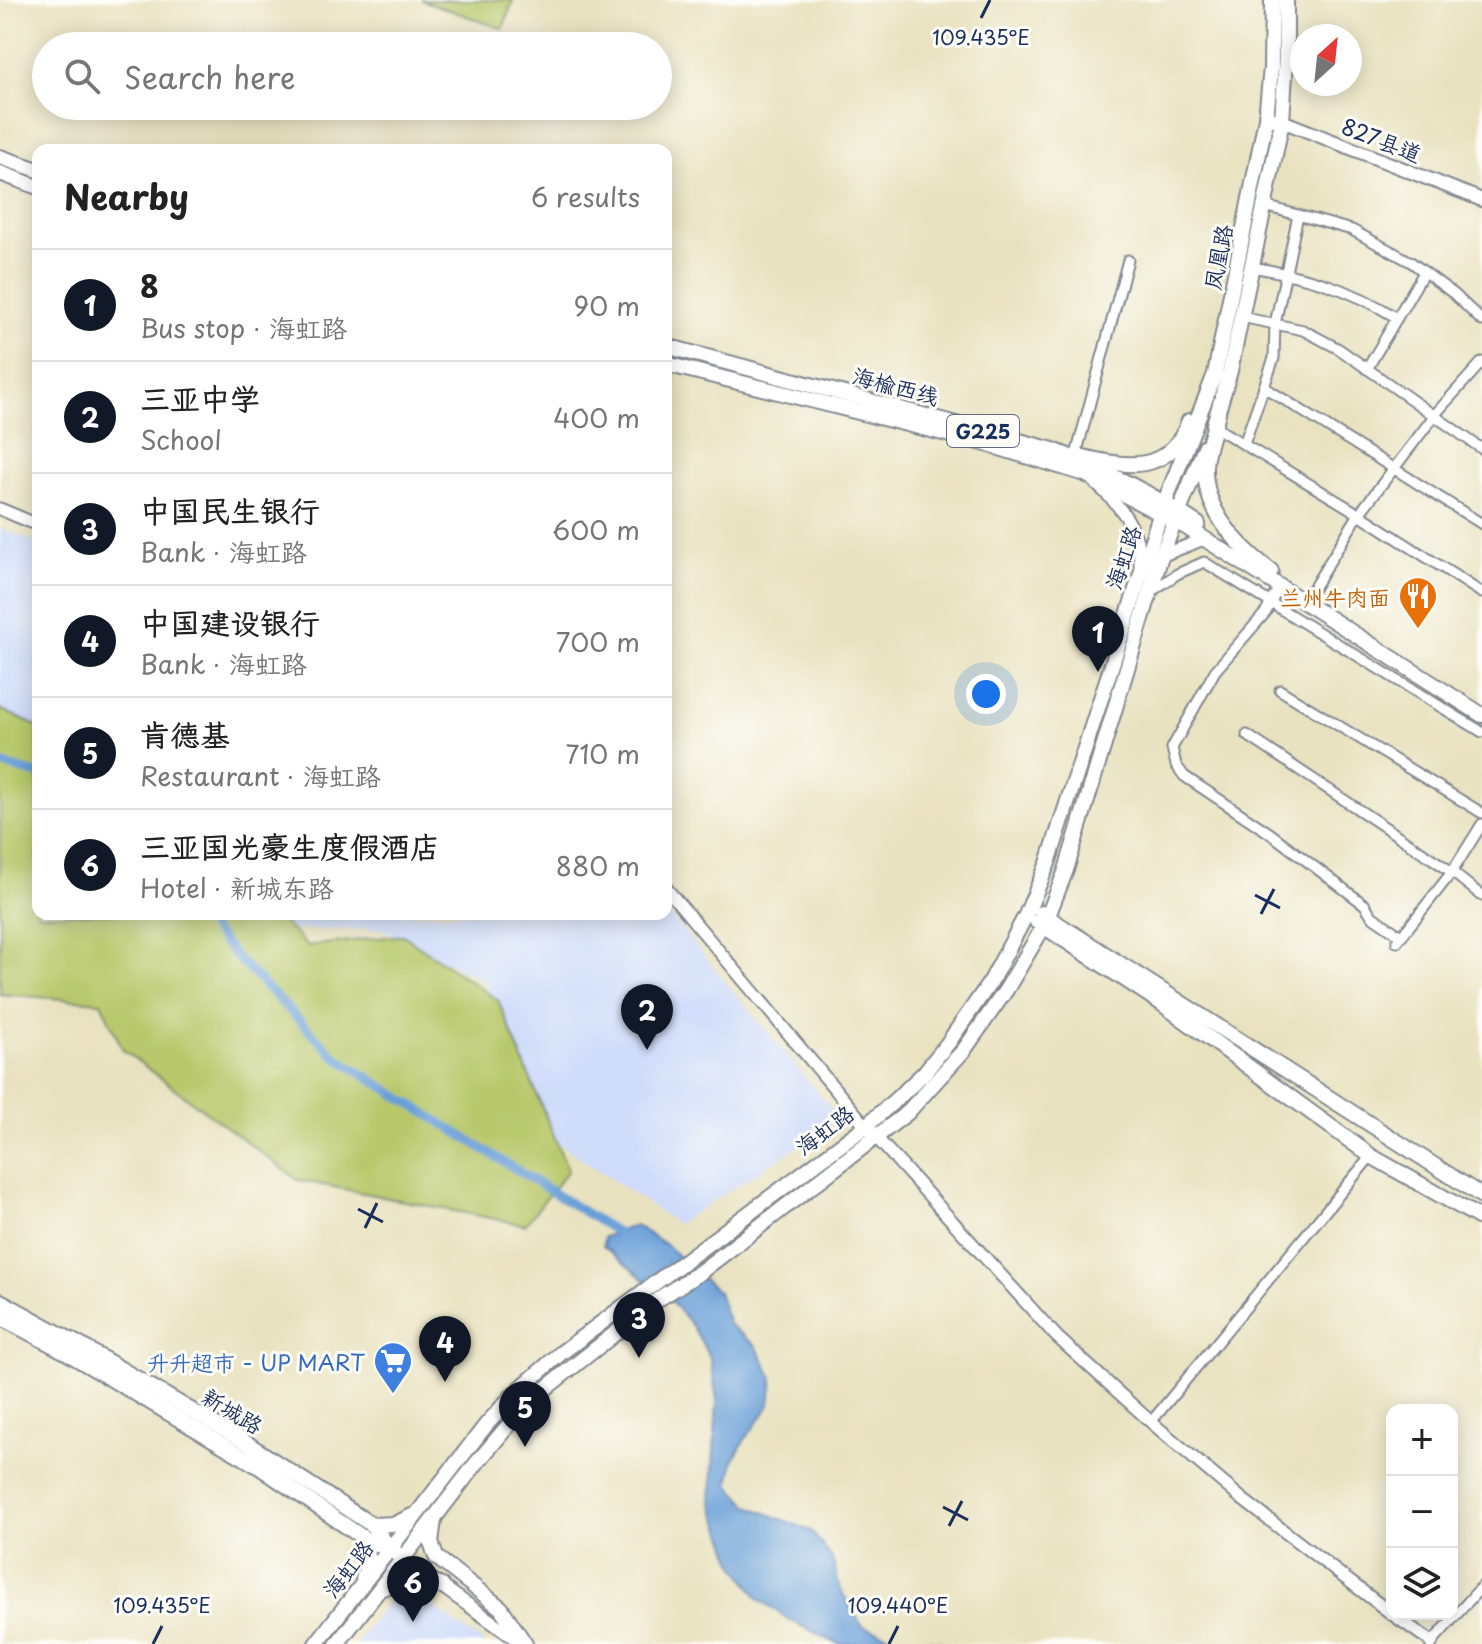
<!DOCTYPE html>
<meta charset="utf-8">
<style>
:root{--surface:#fff;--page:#f2f2f2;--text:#222;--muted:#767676;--line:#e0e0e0;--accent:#111827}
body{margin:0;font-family:"Playpen Sans","LXGW WenKai TC",sans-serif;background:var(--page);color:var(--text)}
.controls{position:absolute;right:24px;bottom:24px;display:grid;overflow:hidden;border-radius:16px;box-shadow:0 4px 20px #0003}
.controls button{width:72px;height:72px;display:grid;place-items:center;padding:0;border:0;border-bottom:2px solid var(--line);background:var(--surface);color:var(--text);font:40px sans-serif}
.compass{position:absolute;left:1290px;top:24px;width:72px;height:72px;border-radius:50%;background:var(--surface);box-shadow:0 4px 20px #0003;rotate:27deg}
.you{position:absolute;left:986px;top:694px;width:28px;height:28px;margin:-20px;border:6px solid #fff;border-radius:50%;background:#1a73e8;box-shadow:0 0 0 12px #1a73e833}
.badge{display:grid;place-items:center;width:52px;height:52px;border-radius:50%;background:var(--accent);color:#fff;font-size:26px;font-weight:700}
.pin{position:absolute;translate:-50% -66px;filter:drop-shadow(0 2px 4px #0008)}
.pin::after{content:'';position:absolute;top:42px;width:28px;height:24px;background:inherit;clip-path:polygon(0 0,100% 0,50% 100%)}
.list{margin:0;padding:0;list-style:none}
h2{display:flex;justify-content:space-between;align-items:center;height:104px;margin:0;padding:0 32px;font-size:34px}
h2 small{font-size:26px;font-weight:400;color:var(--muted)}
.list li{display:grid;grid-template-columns:52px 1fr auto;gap:24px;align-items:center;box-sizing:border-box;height:112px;padding:0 32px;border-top:2px solid var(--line)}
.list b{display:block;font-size:30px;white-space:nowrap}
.list p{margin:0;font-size:26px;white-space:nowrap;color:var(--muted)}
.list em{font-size:26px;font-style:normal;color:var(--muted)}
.icon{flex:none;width:44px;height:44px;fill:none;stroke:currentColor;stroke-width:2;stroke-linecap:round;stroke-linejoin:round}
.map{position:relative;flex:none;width:1482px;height:1644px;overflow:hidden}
.search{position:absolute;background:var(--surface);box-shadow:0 4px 20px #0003;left:32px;top:32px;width:640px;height:88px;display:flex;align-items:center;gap:20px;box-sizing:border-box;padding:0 28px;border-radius:44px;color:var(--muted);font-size:30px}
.panel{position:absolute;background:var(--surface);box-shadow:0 4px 20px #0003;left:32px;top:144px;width:640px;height:776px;border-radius:16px}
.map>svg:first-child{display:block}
</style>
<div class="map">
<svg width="1482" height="1644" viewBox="0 0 1482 1644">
<rect width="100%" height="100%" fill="#fdfcf7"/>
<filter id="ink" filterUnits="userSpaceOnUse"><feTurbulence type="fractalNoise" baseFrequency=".0125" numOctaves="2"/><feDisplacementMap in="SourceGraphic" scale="16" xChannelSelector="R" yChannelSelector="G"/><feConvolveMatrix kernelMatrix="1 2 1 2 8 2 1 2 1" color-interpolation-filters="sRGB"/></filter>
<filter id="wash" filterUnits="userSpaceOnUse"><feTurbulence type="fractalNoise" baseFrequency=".006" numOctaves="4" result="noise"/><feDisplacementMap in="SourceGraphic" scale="32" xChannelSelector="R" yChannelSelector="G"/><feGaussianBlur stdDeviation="1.8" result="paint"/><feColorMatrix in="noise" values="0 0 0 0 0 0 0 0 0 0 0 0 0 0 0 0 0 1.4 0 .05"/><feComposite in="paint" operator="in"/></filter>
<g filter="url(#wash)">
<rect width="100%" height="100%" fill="#e9e2c0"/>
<!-- built -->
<g fill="#cedbfa">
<polygon points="0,528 38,543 38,748 0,730"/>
<polygon points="666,910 840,1119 677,1224 545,1134 484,981 383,929 273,930 258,914 666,914"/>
<polygon points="414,1593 485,1644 356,1644 389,1600"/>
</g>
<!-- green -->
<g fill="#b8c86b" stroke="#6a7c64" stroke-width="2">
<polygon points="421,0 513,0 503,29"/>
<polygon points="0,709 38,727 38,914 275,914 307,946 403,935 498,1000 568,1170 525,1225 298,1180 123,1050 101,1002 0,994"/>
</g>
<!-- water -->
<polygon fill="#6aa0d8" stroke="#42689b" stroke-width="2" points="635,1225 666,1245 718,1292 729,1324 756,1346 773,1378 770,1405 744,1441 733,1461 729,1484 749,1506 811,1531 832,1558 840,1589 862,1626 900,1639 940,1641 945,1644 838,1644 791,1621 759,1599 735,1565 711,1500 717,1401 711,1360 693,1327 674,1304 603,1246 604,1237"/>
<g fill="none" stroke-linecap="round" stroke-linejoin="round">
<!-- canal -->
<g stroke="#6aa0d8" stroke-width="9">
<polyline points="0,764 38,774"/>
<polyline points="199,914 239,960 337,1058 626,1238"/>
</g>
</g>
</g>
<g filter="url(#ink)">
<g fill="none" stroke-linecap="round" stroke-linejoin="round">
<defs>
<g id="minor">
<polyline points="1265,206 1352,230 1411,262 1454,294 1482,321"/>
<path d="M1252,267C1308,277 1348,287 1397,318"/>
<polyline points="1241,317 1303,330 1339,349 1482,449"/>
<polyline points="1367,369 1424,272"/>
<polyline points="1264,387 1482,524"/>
<polyline points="1215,427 1359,514 1482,593"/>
<polyline points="1244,444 1274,358 1275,324 1298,215"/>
<polyline points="1076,455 1128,260"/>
<polyline points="1279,586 1266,612 1215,671 1172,748 1176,765 1184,776 1271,834 1365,905 1372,916 1401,936"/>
<polyline points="1152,591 1177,574 1204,562 1482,732"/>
<polyline points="1309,595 1359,514 1438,411 1482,362"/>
<polyline points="1280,690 1482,813"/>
<polyline points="1247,735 1452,872 1482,896"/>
<polyline points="1397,942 1452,872 1482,824"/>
<polyline points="1151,1422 1371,1156"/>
<polyline points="1432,1642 1482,1586"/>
</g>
<g id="tertiary">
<path d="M1095,483C1121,506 1141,530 1140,566"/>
<polyline points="0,509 38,525"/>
<polyline points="1161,556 1204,539"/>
<polyline points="666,888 866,1126 1057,1337 1151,1422 1242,1499 1392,1614"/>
<polyline points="1392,1614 1432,1642 1431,1644"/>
</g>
<g id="secondary">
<polyline points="1266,118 1282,121 1482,200"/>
<polyline points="402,1558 523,1644"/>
</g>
<g id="primary">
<polyline points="1214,424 1230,371 1282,121 1286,59 1286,0"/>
<path d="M1079,456C1125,467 1169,476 1189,421"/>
<polyline points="1041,913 1482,1196"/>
<polyline points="1037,922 1161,1003 1371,1156 1482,1219"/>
<polyline points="0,1301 85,1348 245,1442 372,1525 390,1548"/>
<polyline points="0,1317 64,1351 258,1466 362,1537 398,1554"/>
<polyline points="434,1520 431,1542 436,1557 501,1608 525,1644"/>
<polyline points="372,1525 395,1524 412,1516"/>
<polyline points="362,1537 369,1560 363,1579"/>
<path d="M380,1589C402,1580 418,1579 442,1586"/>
<polyline points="316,1644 486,1425 514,1394 561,1353 866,1126 902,1094 924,1073 948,1043 991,981 1026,915 1048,863 1161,512 1215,374 1266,118 1271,68 1272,0"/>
<polyline points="337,1644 475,1465 527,1403 660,1298 699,1273 907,1113 964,1050 1006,990 1044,926 1066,870 1161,556 1205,447"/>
</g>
<g id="trunk">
<polyline points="0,157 38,170"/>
<polyline points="0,173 38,187"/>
<path d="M666,346L1053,450C1105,470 1152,494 1198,524"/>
<polyline points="666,364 983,443 1085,474 1186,527 1482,715"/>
<path d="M1218,413C1214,430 1205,451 1205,468C1204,512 1239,547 1271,571"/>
</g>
</defs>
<!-- minor casing -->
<use href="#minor" stroke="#82888f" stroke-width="13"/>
<!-- tertiary casing -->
<use href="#tertiary" stroke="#82888f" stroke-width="15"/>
<!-- secondary casing -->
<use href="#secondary" stroke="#82888f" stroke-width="16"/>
<!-- primary casing -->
<use href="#primary" stroke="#82888f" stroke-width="18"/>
<!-- trunk casing -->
<use href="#trunk" stroke="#82888f" stroke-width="18"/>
<!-- minor -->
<use href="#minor" stroke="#fff" stroke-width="9"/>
<!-- tertiary -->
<use href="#tertiary" stroke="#fff" stroke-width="11"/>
<!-- secondary -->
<use href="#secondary" stroke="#fff" stroke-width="12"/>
<!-- primary -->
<use href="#primary" stroke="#fff" stroke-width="14"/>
<!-- trunk -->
<use href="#trunk" stroke="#fff" stroke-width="14"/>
</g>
</g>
<!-- ticks -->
<path fill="none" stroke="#1b2f5e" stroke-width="3" d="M981,18L990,0M1255,895L1280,908M1261,914L1274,889M358,1209L383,1222M365,1228L377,1203M943,1507L968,1520M949,1526L962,1501M153,1644L162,1626M889,1644L898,1626"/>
<!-- icons -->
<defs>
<symbol id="restaurant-pin" viewBox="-11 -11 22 30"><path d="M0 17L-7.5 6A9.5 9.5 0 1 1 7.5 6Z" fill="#e8710a" stroke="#fdfcf7"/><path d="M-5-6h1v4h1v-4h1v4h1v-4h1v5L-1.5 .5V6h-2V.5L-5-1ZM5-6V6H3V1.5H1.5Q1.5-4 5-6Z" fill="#fff"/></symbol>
<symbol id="supermarket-pin" viewBox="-11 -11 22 30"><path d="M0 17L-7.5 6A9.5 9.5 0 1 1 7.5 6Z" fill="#3f7fe0" stroke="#fdfcf7"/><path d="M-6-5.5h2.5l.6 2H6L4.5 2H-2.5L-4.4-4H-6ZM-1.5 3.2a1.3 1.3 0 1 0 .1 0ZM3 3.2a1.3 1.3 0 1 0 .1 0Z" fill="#fff"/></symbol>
</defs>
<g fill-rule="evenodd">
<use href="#restaurant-pin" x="1396" y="574" width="44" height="60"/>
<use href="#supermarket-pin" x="371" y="1339" width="44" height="60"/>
</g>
<g text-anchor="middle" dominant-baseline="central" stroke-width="6" stroke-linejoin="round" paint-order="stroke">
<!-- shield labels -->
<rect fill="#fdfcf7" stroke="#5f6c8c" stroke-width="2" x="947" y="415" width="72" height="32" rx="6"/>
<g font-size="20" font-weight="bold" fill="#1b2f5e">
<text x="983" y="431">G225</text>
</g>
<!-- street labels -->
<g font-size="22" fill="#1b2f5e" stroke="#fdfcf7">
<text transform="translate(1382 139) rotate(21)">827县道</text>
<text transform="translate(1217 257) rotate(-79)">凤凰路</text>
<text transform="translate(896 385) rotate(15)">海榆西线</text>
<text transform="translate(1122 557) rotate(-71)">海虹路</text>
<text transform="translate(824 1129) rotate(-37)">海虹路</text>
<text transform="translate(233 1410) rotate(31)">新城路</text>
<text transform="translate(347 1568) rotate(-52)">海虹路</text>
</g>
<!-- food labels -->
<g font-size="22" fill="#c56008" stroke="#fdfcf7" text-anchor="end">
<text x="1390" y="596">兰州牛肉面</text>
</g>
<!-- shop labels -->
<g font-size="22" fill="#366cbe" stroke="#fdfcf7" text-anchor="end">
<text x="365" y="1361">升升超市 - UP MART</text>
</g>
</g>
<g font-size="20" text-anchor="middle" fill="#1b2f5e" stroke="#fdfcf7" stroke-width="6" stroke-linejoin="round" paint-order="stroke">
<text x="981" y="45">109.435°E</text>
<text x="162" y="1613">109.435°E</text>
<text x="898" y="1613">109.440°E</text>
</g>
</svg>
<div class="controls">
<button>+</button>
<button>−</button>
<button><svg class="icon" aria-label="layers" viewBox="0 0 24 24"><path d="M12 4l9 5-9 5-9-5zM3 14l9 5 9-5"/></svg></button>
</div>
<svg class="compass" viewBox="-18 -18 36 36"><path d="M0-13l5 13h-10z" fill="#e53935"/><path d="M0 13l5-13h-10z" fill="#767676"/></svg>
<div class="you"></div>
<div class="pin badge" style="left:1098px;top:672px">1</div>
<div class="pin badge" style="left:647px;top:1050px">2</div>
<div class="pin badge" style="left:639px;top:1358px">3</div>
<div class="pin badge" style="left:445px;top:1382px">4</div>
<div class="pin badge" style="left:525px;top:1447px">5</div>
<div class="pin badge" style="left:413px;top:1622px">6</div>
<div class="search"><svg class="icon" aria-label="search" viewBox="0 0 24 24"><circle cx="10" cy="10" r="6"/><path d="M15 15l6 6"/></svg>Search here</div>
<section class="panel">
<h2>Nearby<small>6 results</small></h2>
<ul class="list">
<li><span class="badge">1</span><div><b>8</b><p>Bus stop · 海虹路</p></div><em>90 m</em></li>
<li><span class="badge">2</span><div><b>三亚中学</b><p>School</p></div><em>400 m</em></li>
<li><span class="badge">3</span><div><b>中国民生银行</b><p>Bank · 海虹路</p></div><em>600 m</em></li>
<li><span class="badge">4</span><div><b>中国建设银行</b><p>Bank · 海虹路</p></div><em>700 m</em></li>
<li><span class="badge">5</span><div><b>肯德基</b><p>Restaurant · 海虹路</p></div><em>710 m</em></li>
<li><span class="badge">6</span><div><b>三亚国光豪生度假酒店</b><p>Hotel · 新城东路</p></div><em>880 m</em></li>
</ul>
</section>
</div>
